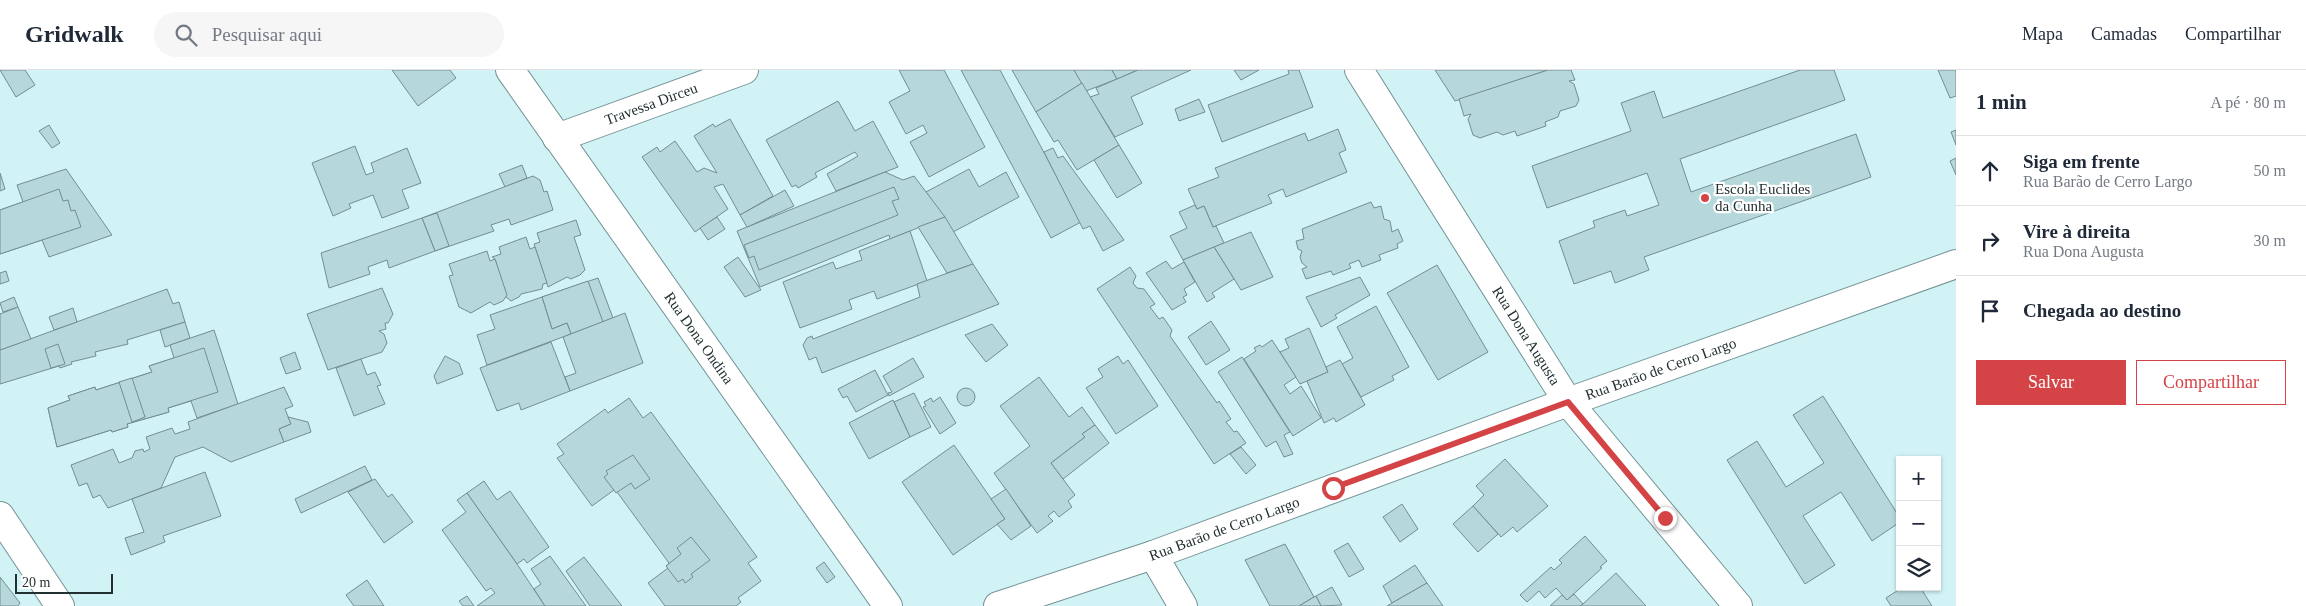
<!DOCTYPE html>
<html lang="pt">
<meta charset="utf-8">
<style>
:root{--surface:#fff;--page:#f6f6f7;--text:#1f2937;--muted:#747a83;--line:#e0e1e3;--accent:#d44446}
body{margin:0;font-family:"Times New Roman",serif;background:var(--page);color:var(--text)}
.controls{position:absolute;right:15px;bottom:15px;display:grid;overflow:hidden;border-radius:0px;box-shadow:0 1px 4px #0004}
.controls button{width:45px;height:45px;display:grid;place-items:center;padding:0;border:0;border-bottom:1px solid var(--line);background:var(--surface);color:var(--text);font:25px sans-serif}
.scale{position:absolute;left:15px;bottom:12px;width:98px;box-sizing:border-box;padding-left:5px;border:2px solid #233032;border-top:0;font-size:14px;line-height:18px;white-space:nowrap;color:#233032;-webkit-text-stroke:4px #fff;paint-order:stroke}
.stop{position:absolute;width:15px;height:15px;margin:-11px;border:4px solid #d44446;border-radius:50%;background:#fff}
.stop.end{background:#d44446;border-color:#fff;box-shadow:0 1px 5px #0008}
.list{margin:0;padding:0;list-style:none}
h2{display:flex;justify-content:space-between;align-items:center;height:65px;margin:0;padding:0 20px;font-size:21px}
h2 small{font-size:16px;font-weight:400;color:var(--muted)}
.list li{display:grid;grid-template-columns:32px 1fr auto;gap:15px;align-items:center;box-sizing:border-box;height:70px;padding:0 20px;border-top:1px solid var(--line)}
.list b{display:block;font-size:19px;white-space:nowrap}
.list p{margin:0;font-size:16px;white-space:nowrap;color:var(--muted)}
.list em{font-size:16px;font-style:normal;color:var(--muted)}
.actions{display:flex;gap:10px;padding:15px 20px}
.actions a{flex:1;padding:11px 0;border:1px solid var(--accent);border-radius:0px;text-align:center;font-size:18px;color:var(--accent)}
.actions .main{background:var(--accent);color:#fff}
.icon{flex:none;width:28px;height:28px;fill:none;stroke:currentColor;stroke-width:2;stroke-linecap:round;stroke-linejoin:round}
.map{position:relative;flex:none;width:1956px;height:536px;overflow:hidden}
header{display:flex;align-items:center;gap:30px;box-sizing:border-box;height:70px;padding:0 25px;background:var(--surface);border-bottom:1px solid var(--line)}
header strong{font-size:24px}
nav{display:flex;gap:28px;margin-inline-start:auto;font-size:18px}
.search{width:350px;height:45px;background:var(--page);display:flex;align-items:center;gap:12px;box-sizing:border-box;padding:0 18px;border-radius:28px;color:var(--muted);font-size:19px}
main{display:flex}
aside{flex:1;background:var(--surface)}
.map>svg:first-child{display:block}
</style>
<header>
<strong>Gridwalk</strong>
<div class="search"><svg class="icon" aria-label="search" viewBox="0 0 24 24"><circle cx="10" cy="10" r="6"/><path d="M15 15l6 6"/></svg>Pesquisar aqui</div>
<nav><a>Mapa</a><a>Camadas</a><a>Compartilhar</a></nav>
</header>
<main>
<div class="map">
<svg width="1956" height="536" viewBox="0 0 1956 536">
<rect width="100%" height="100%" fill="#d2f3f6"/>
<!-- building -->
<g fill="#b7d8db" stroke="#708f92">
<polygon points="0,0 25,0 35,15 16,27"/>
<polygon points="392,0 450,0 456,8 418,36"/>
<polygon points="899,0 944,0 985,77 929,107 910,72 927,63 923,55 906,64 889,32 910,21"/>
<polygon points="961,0 1000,0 1081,152 1051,168"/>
<polygon points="1012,0 1074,0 1082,13 1036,42"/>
<polygon points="1074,0 1112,0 1117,9 1086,21"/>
<polygon points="1112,0 1138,0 1117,9"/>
<polygon points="1138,0 1191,0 1131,27 1143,54 1115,67 1090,27 1099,24 1096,18"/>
<polygon points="1234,0 1259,0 1241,10"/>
<polygon points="1288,0 1299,0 1313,37 1222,72 1208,35 1289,4"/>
<polygon points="1435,0 1548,0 1455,31"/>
<polygon points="1548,0 1571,0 1575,10 1569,11 1574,14 1579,30 1576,36 1560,41 1558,47 1545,52 1546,56 1517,66 1515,61 1503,65 1497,62 1480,68 1473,65 1468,49 1471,44 1464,46 1459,29"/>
<polygon points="1800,0 1834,0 1845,30 1680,89 1691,122 1856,64 1871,107 1644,187 1649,200 1615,213 1611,201 1574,214 1559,171 1595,157 1593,151 1625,140 1627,146 1659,135 1647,103 1547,138 1532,96 1631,61 1621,33 1654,21 1663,48"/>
<polygon points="1938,0 1956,0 1956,26 1950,28"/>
<polygon points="1082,13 1119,75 1077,100 1058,70 1054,72 1036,42"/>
<polygon points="1199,29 1205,42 1179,51 1175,39"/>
<polygon points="838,31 855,61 873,51 898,97 836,121 827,104 858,86 855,82 815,103 817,107 798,118 796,115 792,117 766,70"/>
<polygon points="730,49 773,126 740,145 723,114 714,117 728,139 695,162 642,87 657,77 660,82 675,71 697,102 704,98 717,103 694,66 713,54 715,57"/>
<polygon points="49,55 60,73 52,78 39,61"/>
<polygon points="1338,59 1346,80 1339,83 1347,102 1286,127 1283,119 1268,125 1272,133 1213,157 1204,136 1197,139 1188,119 1219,107 1215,98 1305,63 1308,71"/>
<polygon points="1956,60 1956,75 1951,62"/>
<polygon points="1119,75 1142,113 1117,128 1094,90"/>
<polygon points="355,76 366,105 374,102 371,93 407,78 421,113 402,120 409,138 382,148 373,125 349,134 351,138 333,146 312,93"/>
<polygon points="1053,78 1058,88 1063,86 1124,170 1103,181 1090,156 1083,159 1044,82"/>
<polygon points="1956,88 1956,105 1950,91"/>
<polygon points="522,95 527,108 505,117 499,104"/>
<polygon points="66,99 112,165 49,187 42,170 0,184 0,140 23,132 17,115"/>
<polygon points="969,99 979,117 1006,102 1019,127 953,162 926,122"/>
<polygon points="885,102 903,110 914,106 945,147 890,169 889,165 760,217 737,161"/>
<polygon points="0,103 5,119 0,121"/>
<polygon points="533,106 540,110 544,122 547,121 553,140 511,155 509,149 491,155 494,161 435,181 422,148"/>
<polygon points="894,117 899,129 892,131 898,145 759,200 754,186 749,188 744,175"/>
<polygon points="59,119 63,131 68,130 71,141 75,140 81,157 0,184 0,140"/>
<polygon points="785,120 794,136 747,157 740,145"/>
<polygon points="1371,132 1374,138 1381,136 1384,149 1390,151 1392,162 1398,159 1403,171 1397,174 1398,178 1379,185 1381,190 1362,197 1359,190 1349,194 1351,198 1333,205 1331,201 1306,209 1302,199 1307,197 1302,193 1300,187 1302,181 1298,179 1296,171 1304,169 1302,159"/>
<polygon points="1195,135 1197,139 1204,136 1213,157 1216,156 1224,173 1183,190 1170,166 1187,158 1179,142"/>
<polygon points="437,143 449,176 435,181 422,148"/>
<polygon points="717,147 725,159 708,170 700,158"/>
<polygon points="945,147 973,194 947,203 918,157"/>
<polygon points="422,148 435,181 389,198 387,190 368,197 370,204 329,218 321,183"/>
<polygon points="576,150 581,165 574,167 585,200 580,205 571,209 567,207 548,217 534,174 540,172 537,163"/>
<polygon points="910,161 927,211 877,229 874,221 849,230 852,239 800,258 783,212 833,192 836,199 862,190 859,181"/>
<polygon points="1251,162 1273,207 1241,220 1214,177"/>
<polygon points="526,167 530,179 535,177 547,213 543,214 542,219 521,224 519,227 511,231 506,227 495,189 492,187 501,184 499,177"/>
<polygon points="1214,177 1234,209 1212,223 1215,227 1207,232 1183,190"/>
<polygon points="487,181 490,191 495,189 507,225 503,231 494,235 490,232 471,243 459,237 449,206 453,205 449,194"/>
<polygon points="738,187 761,220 745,227 724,197"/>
<polygon points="1166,191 1172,199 1184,192 1195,212 1184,219 1187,225 1183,227 1186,232 1172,240 1146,203"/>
<polygon points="973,194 999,234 822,303 816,287 809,290 803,275 807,268 812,266 813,269 920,227 917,214"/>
<polygon points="1437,195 1488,282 1438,310 1387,223"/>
<polygon points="1130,197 1136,206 1133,213 1137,218 1144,219 1155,234 1150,237 1159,249 1163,247 1172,260 1170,266 1217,333 1219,331 1231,349 1226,352 1234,362 1237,361 1246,373 1214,394 1097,219"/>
<polygon points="6,201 9,211 0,214 0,203"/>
<polygon points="1360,207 1370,225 1335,245 1337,248 1321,257 1306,227"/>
<polygon points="598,208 613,248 571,264 567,253 552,259 542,227"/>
<polygon points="588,211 603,252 571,264 567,253 552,259 542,227"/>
<polygon points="382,218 393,244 388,253 385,253 386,259 379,261 384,264 387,273 382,282 328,300 307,244"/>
<polygon points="167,219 173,234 179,232 185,252 127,270 128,274 95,282 96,286 71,292 72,294 60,298 59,296 0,314 0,280"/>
<polygon points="14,227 18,237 3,242 0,233"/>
<polygon points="542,227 552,259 567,253 571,264 487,295 477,265 495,259 490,245"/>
<polygon points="1376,236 1409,297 1392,306 1394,310 1361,327 1342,294 1353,288 1337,257"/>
<polygon points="18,237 31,269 0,280 0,244"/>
<polygon points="73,238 77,252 54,260 49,247"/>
<polygon points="625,243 643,293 570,321 565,307 576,303 563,267"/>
<polygon points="1211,251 1230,280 1206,295 1188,267"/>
<polygon points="185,252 190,268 165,277 160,260"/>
<polygon points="992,254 1008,275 986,292 965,265"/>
<polygon points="1309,258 1328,302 1300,314 1280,282 1289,278 1285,269"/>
<polygon points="214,260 238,334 197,348 191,331 168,338 169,342 127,354 128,357 112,362 111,360 57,377 48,338 70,330 68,326 95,317 96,320 152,302 149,296 174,288 170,275"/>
<polygon points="1272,270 1296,307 1284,315 1290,324 1301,316 1321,348 1293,366 1244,289 1256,281 1254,278 1260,275 1262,277"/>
<polygon points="551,272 570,321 521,340 519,333 497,341 480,298"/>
<polygon points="58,274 65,294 51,298 45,279"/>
<polygon points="204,278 218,322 168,338 169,342 127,354 128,357 112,362 111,360 57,377 48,338 70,330 68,326 95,317 96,320 152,302 149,296"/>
<polygon points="295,282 301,299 286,304 280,288"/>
<polygon points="445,286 459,293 463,304 437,314 434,306"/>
<polygon points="1118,286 1123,294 1128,290 1158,336 1116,364 1086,318 1103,307 1098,299"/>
<polygon points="1242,287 1290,362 1284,365 1293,384 1284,387 1276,371 1266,377 1218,302"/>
<polygon points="913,288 924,307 889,326 888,323 892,322 883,306"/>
<polygon points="361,289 367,305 375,302 381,315 377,316 385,334 354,346 336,298"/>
<polygon points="1340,290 1365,335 1336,352 1334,348 1324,353 1307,311 1328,302 1326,297"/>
<polygon points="875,300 888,325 856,342 847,326 843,328 838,319"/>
<polygon points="1039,307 1069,347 1082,337 1095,355 1082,364 1085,367 1051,393 1075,425 1068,431 1072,437 1059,447 1054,441 1048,446 1053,451 1037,463 994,403 1030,376 1000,336"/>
<polygon points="132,308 145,347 132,352 119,312"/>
<polygon points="284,317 293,336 285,339 291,354 279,359 284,372 231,392 203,377 175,387 161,418 108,438 100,425 93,428 87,413 79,416 71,395 113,379 119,393 132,388 135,381 143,379 144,382 150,379 146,367 172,358 175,364 190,359 188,352"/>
<circle cx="966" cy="327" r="9"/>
<polygon points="914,323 931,357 910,367 894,332"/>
<polygon points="1823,326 1900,448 1900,452 1872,471 1841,422 1803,446 1835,495 1805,514 1727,390 1757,371 1786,417 1824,393 1793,345"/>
<polygon points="940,327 956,353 940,364 923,337 926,336 924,332 931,328 933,332"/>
<polygon points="629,328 643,348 651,342 757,487 748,493 761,511 738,528 741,532 736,536 665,536 648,513 668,498 666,496 669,493 617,422 614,420 592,436 557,388 564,384 557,374 605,339 608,343"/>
<polygon points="893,330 910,367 869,389 849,353"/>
<polygon points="288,347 308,352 311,362 284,372 279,359 291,354"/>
<polygon points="1095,355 1109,373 1063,409 1051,393 1085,367 1082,364"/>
<polygon points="954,375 1005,449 953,485 902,412"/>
<polygon points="1241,377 1256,395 1246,404 1230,384"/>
<polygon points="633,385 650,409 635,419 631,413 616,423 604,407 608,404 606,401"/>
<polygon points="1505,389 1548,436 1517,462 1513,457 1501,467 1473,436 1484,425 1476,416"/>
<polygon points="365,396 372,410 301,443 295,429"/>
<polygon points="205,402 221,446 163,466 165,472 131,485 125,468 144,462 132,429"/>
<polygon points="375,409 388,427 392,424 413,452 384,473 348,422"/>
<polygon points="484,411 497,430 510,421 549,477 527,493 524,489 517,494 467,423"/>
<polygon points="1006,419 1031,456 1011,470 997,454 1005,449 991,429"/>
<polygon points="467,423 517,494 545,536 477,536 495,523 491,518 486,521 442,460 466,442 457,430"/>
<polygon points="1402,434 1418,459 1400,472 1383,447"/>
<polygon points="1473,436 1498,464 1478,482 1453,454"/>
<polygon points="1585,466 1607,491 1600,497 1602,498 1567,530 1556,518 1545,528 1539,521 1527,532 1520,525 1551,497 1554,500 1562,493 1559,490"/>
<polygon points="691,467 710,490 691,504 693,507 685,513 683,509 678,512 666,496 681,484 677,478"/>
<polygon points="1348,473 1364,499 1349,507 1334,481"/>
<polygon points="1285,474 1314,527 1299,536 1270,536 1245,490"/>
<polygon points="550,486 586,536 545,536 534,519 541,514 531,499"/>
<polygon points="584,487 622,536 590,536 566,501"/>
<polygon points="824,492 835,507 827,513 816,498"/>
<polygon points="1415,495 1427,513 1392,533 1383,516"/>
<polygon points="1616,503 1646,536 1580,536 1583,534"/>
<polygon points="0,507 20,533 18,536 0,536"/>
<polygon points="367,510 384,536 354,536 346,525"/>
<polygon points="1427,513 1443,536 1387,536 1392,533"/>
<polygon points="1332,517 1342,535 1321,536 1316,526"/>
<polygon points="1903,517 1920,517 1932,536 1891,536 1886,528"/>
<polygon points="1574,524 1583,534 1580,536 1550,536 1562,525 1567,530"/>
<polygon points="467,526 474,536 463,536 459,531"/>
<polygon points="1316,526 1321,536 1299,536 1314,527"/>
</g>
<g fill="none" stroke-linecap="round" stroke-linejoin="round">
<defs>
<g id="minor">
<path id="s1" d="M510,0L888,536"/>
<path id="s2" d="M557,68L744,0"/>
<polyline points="0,446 60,536"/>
<polyline points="1153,485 1183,536"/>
<path id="s3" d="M998,536L1153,485L1568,332L1956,194"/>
</g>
<g id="tertiary">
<path id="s4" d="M1359,0L1568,332L1738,536"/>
</g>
</defs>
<!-- minor casing -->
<use href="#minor" stroke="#739295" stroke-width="30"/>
<!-- tertiary casing -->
<use href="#tertiary" stroke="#739295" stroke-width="30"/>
<!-- minor -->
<use href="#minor" stroke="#fff" stroke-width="28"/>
<!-- tertiary -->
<use href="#tertiary" stroke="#fff" stroke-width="28"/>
</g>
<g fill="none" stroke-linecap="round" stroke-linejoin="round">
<!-- route -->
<polyline stroke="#d44446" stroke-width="6" points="1333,418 1568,332 1665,448"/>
</g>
<!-- markers -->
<circle fill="#d44446" stroke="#fff" stroke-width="2" cx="1705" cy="128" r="5"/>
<g text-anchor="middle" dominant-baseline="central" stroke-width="4.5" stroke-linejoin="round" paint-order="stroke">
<!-- street labels -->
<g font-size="15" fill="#233032" stroke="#fff">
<text stroke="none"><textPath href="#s2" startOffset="100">Travessa Dirceu</textPath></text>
<text stroke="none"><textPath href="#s4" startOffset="314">Rua Dona Augusta</textPath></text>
<text stroke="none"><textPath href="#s1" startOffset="328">Rua Dona Ondina</textPath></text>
<text stroke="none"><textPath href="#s3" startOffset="704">Rua Barão de Cerro Largo</textPath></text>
<text stroke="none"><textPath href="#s3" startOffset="239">Rua Barão de Cerro Largo</textPath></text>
</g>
<!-- poi labels -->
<g font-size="15" fill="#233032" stroke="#fff" text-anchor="start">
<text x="1715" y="119">Escola Euclides<tspan x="1715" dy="17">da Cunha</tspan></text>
</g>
</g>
</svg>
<div class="controls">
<button>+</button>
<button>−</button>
<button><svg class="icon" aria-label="layers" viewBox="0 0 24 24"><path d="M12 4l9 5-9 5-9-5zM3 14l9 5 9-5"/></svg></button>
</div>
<div class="scale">20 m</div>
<div class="stop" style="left:1333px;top:418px"></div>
<div class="stop end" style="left:1665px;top:448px"></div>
</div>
<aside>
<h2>1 min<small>A pé · 80 m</small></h2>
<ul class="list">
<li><svg class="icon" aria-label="ahead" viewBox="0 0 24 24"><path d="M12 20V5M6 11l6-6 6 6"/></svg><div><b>Siga em frente</b><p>Rua Barão de Cerro Largo</p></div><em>50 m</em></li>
<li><svg class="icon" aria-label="right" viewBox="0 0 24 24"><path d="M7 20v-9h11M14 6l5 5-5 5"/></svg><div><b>Vire à direita</b><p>Rua Dona Augusta</p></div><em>30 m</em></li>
<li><svg class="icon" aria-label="arrive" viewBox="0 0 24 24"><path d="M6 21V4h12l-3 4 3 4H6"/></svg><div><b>Chegada ao destino</b></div></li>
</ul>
<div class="actions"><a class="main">Salvar</a><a>Compartilhar</a></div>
</aside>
</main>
